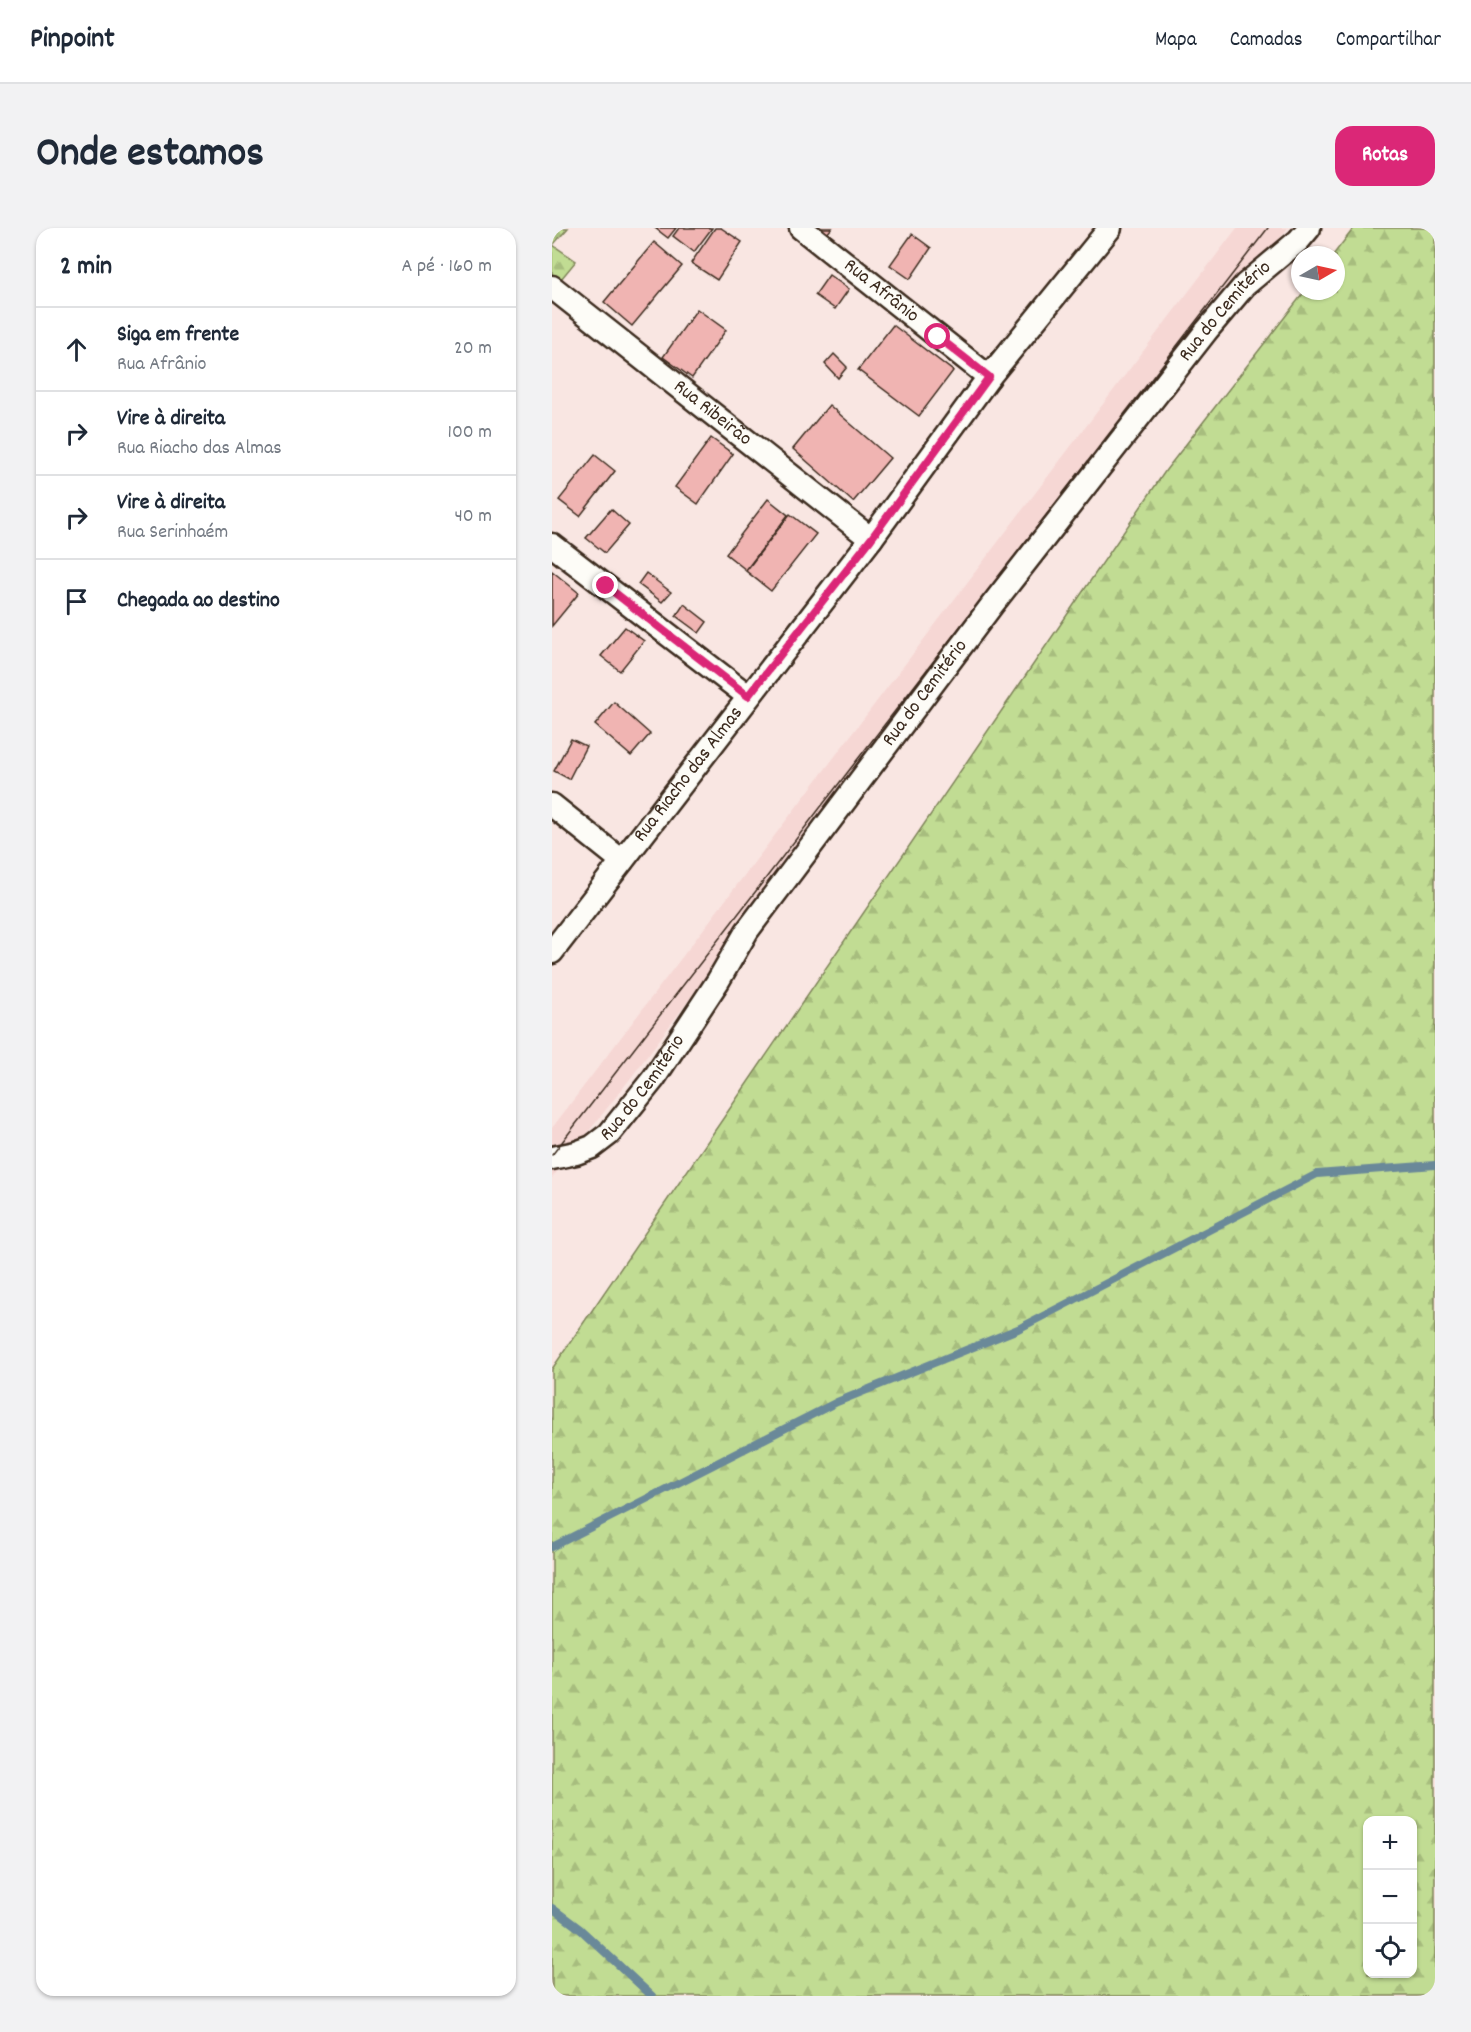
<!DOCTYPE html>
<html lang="pt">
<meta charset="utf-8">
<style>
:root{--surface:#fff;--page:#f2f2f3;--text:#1f2937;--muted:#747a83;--line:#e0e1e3;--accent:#db2777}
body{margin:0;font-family:Dekko,sans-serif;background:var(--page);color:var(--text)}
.controls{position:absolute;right:18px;bottom:18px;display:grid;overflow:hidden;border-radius:12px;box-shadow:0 2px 4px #0004}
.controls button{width:54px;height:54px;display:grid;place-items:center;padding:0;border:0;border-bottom:2px solid var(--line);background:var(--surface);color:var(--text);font:30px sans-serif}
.compass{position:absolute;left:739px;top:18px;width:54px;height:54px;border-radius:50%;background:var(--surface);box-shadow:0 2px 4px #0004;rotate:81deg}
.stop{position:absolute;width:18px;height:18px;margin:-14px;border:4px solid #db2777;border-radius:50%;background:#fff}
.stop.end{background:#db2777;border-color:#fff;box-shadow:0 2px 6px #0008}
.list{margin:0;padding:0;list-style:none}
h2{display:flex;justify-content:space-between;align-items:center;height:78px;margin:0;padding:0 24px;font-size:26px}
h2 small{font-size:20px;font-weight:400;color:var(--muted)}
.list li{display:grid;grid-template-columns:39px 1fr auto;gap:18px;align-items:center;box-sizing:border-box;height:84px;padding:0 24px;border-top:2px solid var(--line)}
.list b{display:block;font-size:22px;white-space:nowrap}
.list p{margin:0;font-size:20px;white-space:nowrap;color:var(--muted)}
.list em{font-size:20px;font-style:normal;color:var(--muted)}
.icon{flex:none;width:33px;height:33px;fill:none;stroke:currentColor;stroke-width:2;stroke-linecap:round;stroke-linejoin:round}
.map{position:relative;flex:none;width:883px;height:1768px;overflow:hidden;border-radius:18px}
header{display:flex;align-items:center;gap:36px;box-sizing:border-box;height:84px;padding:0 30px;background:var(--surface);border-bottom:2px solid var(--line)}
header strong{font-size:28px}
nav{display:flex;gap:33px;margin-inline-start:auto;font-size:21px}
.intro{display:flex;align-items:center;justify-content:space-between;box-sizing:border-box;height:144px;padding:0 36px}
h1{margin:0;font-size:42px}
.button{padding:15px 27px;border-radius:18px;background:var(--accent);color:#fff;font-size:21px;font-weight:700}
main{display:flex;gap:36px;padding:0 36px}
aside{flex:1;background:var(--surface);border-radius:18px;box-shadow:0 2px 4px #0004}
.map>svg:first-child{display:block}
</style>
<header>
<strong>Pinpoint</strong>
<nav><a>Mapa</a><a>Camadas</a><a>Compartilhar</a></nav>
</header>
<div class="intro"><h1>Onde estamos</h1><a class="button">Rotas</a></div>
<main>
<aside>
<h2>2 min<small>A pé · 160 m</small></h2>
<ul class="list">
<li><svg class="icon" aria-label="ahead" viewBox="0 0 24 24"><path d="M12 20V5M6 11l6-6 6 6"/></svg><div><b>Siga em frente</b><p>Rua Afrânio</p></div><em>20 m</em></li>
<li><svg class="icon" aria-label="right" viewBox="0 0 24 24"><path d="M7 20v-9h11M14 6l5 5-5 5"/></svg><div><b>Vire à direita</b><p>Rua Riacho das Almas</p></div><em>100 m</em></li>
<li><svg class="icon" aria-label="right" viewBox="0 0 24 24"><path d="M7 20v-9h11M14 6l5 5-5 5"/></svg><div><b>Vire à direita</b><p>Rua Serinhaém</p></div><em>40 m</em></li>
<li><svg class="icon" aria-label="arrive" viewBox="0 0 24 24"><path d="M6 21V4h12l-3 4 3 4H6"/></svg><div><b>Chegada ao destino</b></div></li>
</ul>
</aside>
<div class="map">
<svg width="883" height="1768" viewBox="0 0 883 1768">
<defs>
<pattern id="forest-firs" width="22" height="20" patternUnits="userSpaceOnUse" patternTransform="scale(1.5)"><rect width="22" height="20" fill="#c1dc93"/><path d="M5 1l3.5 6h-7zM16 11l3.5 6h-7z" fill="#a7bd7e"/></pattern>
</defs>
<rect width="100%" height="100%" fill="#f9e6e2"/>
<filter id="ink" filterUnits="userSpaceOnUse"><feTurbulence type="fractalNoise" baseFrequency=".0167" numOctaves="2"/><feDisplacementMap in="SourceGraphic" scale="12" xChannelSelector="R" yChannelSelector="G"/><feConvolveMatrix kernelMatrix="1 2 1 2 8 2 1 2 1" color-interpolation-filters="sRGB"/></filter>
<g filter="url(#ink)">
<!-- built -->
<polygon fill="#f6d7d4" points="685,0 736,0 297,557 78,851 0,950 0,900"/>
<!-- forest -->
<g fill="url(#forest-firs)" stroke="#7e8358" stroke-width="1.5" fill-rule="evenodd">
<polygon points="0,0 16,0 1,17 24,33 5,56 0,52"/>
<path d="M802,0H883V1768H0V1141L614,242L753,63H784V27H781ZM816,1592H860V1746H816Z"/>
</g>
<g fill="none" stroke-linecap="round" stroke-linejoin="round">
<!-- stream -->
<g stroke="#6b8999" stroke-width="8">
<polyline points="0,1319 285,1174 466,1101 765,946 883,937"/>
<polyline points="0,1680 28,1701 100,1768"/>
</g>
</g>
<!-- building -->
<g fill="#f0b4b2" stroke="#3b2a1e" stroke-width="1.5">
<polygon points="103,0 124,0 116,10"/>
<polygon points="127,0 160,0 142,24 121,8"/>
<polygon points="163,0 169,0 190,14 165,52 139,35"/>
<polygon points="266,0 280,0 274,7"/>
<polygon points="360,6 379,20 358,51 338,37"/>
<polygon points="102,14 130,38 80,98 52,74"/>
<polygon points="277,47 297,61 283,81 263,67"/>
<polygon points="145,81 174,102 140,150 111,129"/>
<polygon points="341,97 401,143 367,188 306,142"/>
<polygon points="282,126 295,139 286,150 273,136"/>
<polygon points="277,177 338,230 301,274 241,221"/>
<polygon points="159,210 181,226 146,276 123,259"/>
<polygon points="43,227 63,243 28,288 7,272"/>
<polygon points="216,271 236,287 194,342 174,326"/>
<polygon points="59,281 77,297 53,325 34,310"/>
<polygon points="238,286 264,306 219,363 194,343"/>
<polygon points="0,343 27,365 0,398"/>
<polygon points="94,345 119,364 110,374 86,356"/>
<polygon points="132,376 155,394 147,405 124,388"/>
<polygon points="73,399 92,413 68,443 49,428"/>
<polygon points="62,474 98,506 79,528 43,497"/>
<polygon points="19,511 34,518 17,551 2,543"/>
</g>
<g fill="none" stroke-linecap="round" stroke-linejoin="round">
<defs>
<g id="street">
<path id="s1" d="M249,0L437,149"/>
<path id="s2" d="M0,59L319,311"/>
<polyline points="0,317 196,468"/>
<polyline points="0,577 70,633"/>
<path id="s3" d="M0,724L319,311L437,149L558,0"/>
<path id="s4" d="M0,930L24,925L40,919L57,906L102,850L166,753L195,703L440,377L655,102L693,57L747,12L757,0"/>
</g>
</defs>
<!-- street casing -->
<use href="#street" stroke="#3b2a1e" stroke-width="27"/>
<!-- street -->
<use href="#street" stroke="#fdfcf7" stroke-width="22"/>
<!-- tram -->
<polyline stroke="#3b2a1e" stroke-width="1.5" points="0,927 716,0"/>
</g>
</g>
<g fill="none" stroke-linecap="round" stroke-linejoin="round" filter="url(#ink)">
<!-- route -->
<polyline stroke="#db2777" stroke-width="8" points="54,358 196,468 319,311 437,149 386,109"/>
</g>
<g text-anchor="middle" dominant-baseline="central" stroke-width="4.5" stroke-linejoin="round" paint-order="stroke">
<!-- street labels -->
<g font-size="20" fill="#3b2a1e" stroke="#fdfcf7">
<text stroke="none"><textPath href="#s1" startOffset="102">Rua Afrânio</textPath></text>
<text stroke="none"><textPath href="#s4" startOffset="1092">Rua do Cemitério</textPath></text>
<text stroke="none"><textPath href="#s2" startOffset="204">Rua Ribeirão</textPath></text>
<text stroke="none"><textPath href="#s4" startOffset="606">Rua do Cemitério</textPath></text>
<text stroke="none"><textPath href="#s3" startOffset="224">Rua Riacho das Almas</textPath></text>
<text stroke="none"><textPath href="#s4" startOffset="120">Rua do Cemitério</textPath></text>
</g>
</g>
</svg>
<div class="controls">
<button>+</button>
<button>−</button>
<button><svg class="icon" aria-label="locate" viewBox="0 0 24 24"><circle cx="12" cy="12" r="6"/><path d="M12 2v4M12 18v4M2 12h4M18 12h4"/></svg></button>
</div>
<svg class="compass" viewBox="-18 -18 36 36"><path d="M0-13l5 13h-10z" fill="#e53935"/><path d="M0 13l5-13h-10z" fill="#747a83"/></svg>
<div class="stop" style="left:386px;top:109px"></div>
<div class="stop end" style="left:54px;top:358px"></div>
</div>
</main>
